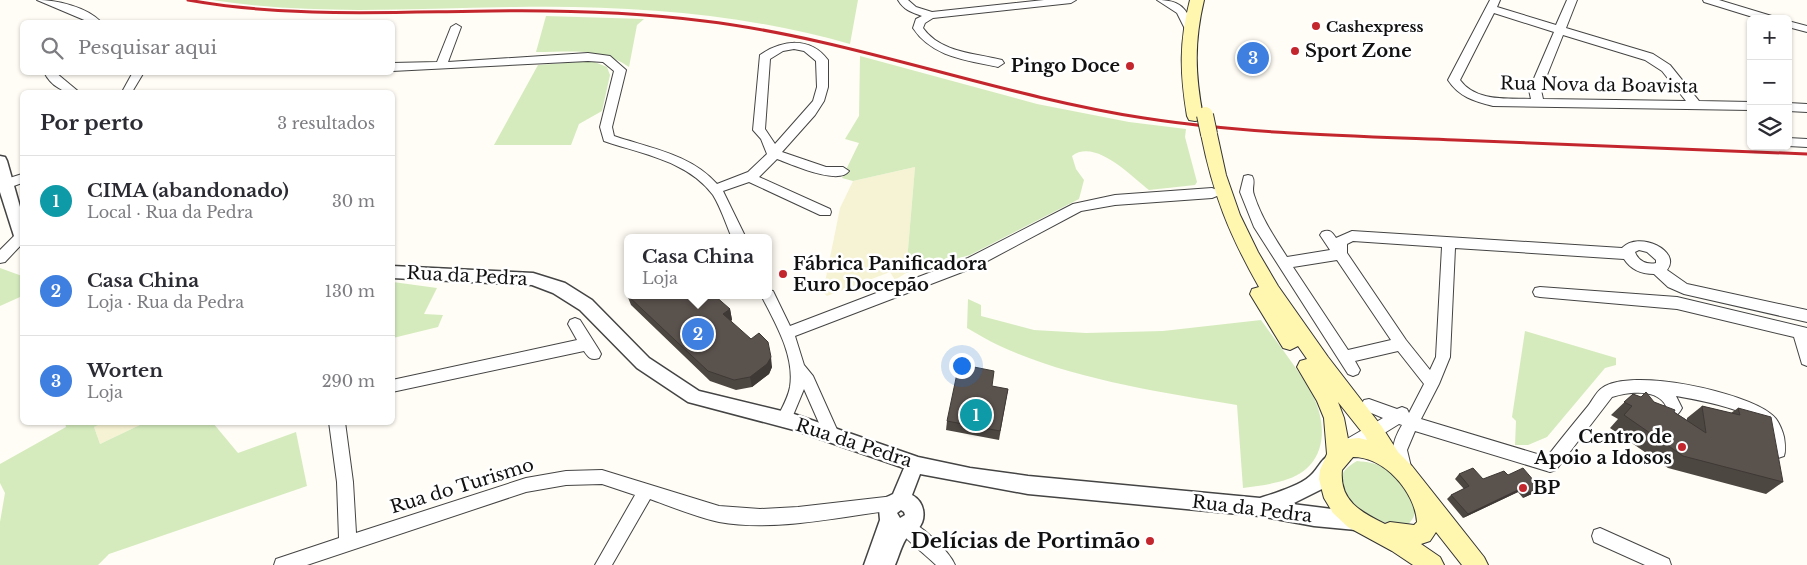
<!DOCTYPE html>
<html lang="pt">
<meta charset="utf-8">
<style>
:root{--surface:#fff;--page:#f2f2f3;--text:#2b2b33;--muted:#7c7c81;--line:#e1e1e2;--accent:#c4262e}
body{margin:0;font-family:"Libre Baskerville",serif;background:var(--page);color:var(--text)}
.controls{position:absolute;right:15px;top:15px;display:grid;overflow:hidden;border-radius:8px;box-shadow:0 1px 4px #0004}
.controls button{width:45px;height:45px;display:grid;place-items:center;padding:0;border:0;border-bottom:1px solid var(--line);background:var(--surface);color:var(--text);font:25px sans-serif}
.you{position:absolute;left:961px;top:365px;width:18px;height:18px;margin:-12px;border:4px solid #fff;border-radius:50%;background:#1a73e8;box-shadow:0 0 0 8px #1a73e833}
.badge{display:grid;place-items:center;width:32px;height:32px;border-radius:50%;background:var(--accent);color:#fff;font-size:16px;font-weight:700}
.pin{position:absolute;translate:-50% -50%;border:2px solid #fff;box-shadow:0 1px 5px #0006}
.popup{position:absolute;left:624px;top:234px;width:148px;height:65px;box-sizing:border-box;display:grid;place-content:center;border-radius:8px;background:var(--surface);filter:drop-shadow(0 1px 4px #0005);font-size:16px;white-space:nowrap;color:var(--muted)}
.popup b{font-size:19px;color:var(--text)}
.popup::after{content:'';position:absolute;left:50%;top:100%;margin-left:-10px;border:10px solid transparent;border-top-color:var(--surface)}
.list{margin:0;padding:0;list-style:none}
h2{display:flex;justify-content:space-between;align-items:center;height:65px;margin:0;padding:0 20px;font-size:21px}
h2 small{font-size:16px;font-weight:400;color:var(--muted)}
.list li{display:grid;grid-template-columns:32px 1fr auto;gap:15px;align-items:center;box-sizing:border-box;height:90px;padding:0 20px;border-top:1px solid var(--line)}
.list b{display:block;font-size:19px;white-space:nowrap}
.list p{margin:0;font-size:16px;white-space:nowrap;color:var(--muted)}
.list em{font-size:16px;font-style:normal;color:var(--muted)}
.icon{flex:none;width:28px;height:28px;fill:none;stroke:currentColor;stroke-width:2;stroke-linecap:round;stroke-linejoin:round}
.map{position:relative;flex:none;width:1807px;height:565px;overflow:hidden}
.search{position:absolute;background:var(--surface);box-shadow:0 1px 4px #0004;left:20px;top:20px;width:375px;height:55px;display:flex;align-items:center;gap:12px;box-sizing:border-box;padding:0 18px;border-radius:8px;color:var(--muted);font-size:19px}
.panel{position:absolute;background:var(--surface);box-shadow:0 1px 4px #0004;left:20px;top:90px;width:375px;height:335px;border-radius:8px}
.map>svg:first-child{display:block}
</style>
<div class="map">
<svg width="1807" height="565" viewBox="0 0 1807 565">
<rect width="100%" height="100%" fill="#fffdf5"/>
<!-- farmland -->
<g fill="#f6f3d4">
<polygon points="915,167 906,273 895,280 890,272 827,296 823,292 840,208 853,181"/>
<polygon points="102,423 144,423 100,444 94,427"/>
</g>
<!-- green -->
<g fill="#d5ebbd">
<path d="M212,0H858L850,44C742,13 626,5 515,7C414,8 313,16 212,0Z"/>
<path d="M546,16L644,19L637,25L629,67C601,47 570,52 536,52Z"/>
<path d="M860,56L1037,104L1129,122L1186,129L1185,137L1197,182L1195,185L1149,190C1131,176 1095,138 1072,156L1076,169L1084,180L1079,199L970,255L906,273L915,167L853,181L842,178L859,143L845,139L859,116Z"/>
<polygon points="592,61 607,67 610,75 602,111 579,124 571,145 494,145 538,65"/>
<polygon points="0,268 22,276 22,299 20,297 0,306"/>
<polygon points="393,282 437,288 424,314 443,315 438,327 393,338"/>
<path d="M968,299L981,305V316L1034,330L1086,333L1163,331L1261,320C1278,344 1300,371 1313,396C1329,428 1325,467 1288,479C1274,484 1258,486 1243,488L1237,405C1160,392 1072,379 1000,346C989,341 978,334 967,328Z"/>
<polygon points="1525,331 1616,358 1616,365 1605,368 1547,437 1528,445 1515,445 1516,421 1512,417"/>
<polygon points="65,423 102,423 94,427 100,444 144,423 213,423 238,453 296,432 307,486 109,554 98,565 0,565 0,522 5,493 0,483 0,464 66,427"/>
<path d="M1357,461C1367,462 1376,463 1384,468C1394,474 1413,497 1415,509C1416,516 1411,521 1407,526C1383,525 1345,512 1341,485C1340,472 1347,467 1357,461Z"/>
</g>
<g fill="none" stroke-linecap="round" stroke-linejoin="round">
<defs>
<g id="minor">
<path d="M37,0C57,0 87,7 101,22H89Z"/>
<path d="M898,0H908L916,7L932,12L1044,0H1076L1071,3L933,18L925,23L923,28C941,53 975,53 1002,60L1004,63L998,67C966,60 932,57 913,28L916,19L922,16C911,12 904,10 898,0Z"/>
<path d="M1157,0C1181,0 1186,8 1195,29L1194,31H1186L1177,13Z"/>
<path d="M1490,0H1500L1497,7L1556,25L1567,0H1577L1566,28L1653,54L1670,65L1699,101L1751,102V110L1493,106C1474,101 1459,97 1448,80ZM1494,13L1554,32L1529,90L1531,99C1507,98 1476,102 1460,80ZM1563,35L1645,60L1662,71L1686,101L1543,99L1541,90Z"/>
<polygon points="1703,0 1719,0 1775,17 1776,19 1759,19 1704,2"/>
<polygon points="1788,21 1807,26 1807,32 1788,27"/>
<path d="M456,24L461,27L448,62L588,53L610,56L626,70L612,127L614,136C649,148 691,154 717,184L748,172L767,154L761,139L753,130L760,55C782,40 810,36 828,60V87L824,101L815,115L782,152L826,167H843L849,171C839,186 791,164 777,159L759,177L830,209L831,212L830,215H820L749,182L723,191L746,238H732C726,224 721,208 713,195C688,161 642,154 604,141L600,127L614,71L603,62L588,61L392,71V63L437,62L451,27ZM794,49L804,51L816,61L817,87L813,101L775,144L765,129L770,59L783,51Z"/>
<path d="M44,72H55L79,92C64,94 51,86 44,72Z"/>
<polygon points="133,72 144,72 132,92 122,92"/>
<polygon points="1788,103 1807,104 1807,112 1788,111"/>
<polygon points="1788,138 1807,139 1807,147 1788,146"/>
<polygon points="22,174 22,183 0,191 0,181"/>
<path d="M1248,175L1252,176C1256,182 1251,188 1254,195C1261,217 1274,237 1287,257L1330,250L1320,235L1322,232C1330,229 1332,232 1336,238L1352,231L1622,248C1639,230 1682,251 1667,270L1687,284L1807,310V322L1684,294L1668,287L1654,274C1642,274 1631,270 1624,259L1455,248L1450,357L1439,384L1421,419L1547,457C1560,440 1574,423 1588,406C1592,401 1596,392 1602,388C1632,367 1744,392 1771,414C1778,419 1782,429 1784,437C1785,444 1786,450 1784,456L1778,458L1772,456C1769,448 1770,438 1766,430C1754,409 1698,400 1676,396L1682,408C1675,421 1665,423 1652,419L1649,414L1652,409L1666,406C1657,388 1628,392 1612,397L1556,470L1550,472L1415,431L1407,450L1412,471L1410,476L1404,478L1398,476C1390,457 1391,443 1402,425L1399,424L1352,453L1346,455L1340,453L1338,448L1340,443L1383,418L1364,410L1361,405L1364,400L1369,399L1397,409L1402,407L1407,409L1409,413L1424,384L1398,351L1355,361L1360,370L1358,374L1353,376L1348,374L1254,227L1240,192L1244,176ZM1353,241L1442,247L1436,357L1430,370L1406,340L1347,253V244ZM1639,250L1647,252L1656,260V263C1647,265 1638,261 1635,252ZM1337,260L1391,340L1348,350L1293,267Z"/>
<path d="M1212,188L1217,190L1218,193L1217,196L1212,198L1115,205L1081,211L978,266L795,336L804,365L813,376L839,434L836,439L831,441L826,439L804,389L789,425L784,427L779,425L776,420C781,410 788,398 790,387C795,355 775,323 761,295H768V290L773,291L790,326L968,258L1073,204L1115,195Z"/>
<polygon points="22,231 22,244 5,262 0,263 0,250 17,233"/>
<polygon points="1540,287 1677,297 1807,328 1807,366 1802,364 1794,337 1677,309 1540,297 1535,296 1533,292 1535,288"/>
<path d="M575,318L580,320L599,350L601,354L599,358C591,361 588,357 584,351L392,392V380L577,340L568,324L570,320Z"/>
<path d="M329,422H345L353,482L356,533L526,478L566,471L602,470L719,506L760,509L798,507L894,496L900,498L902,503L900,508L894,510C839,517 774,532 719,522C696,517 672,507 650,499L612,565H595L635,495L602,484L566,485L526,492L307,565H274L276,559L339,538L337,482Z"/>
<path d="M904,518C920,524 949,550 955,565H936C926,555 900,535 896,526L898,521Z"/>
<polygon points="1600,528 1669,559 1671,565 1645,565 1594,542 1592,536 1594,530"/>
</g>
<g id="tertiary">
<polygon points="0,156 5,157 7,161 22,214 22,242 16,240 14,236 0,192"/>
<path d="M392,266L533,273L565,283L592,300L649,358L699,391L794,414L918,457L970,468L1028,476L1260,498C1275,493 1299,486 1310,476C1319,468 1321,458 1332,454L1339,456L1341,462L1324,488L1292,504L1356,512L1363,515L1366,521L1363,527L1356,530L1314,526L1260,516L1028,494L920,474L912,495C925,502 927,519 918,529C915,532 910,533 908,536C902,543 899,556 895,565H864L880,520L879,509L885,498L893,494L904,468L794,430L688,402L637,368L580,310L553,293L532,285L392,278ZM901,510L904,512L905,515L900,518L897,513Z"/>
</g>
<g id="secondary">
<path d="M1190,0H1204C1194,42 1195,74 1203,116L1201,120L1195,121L1189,120L1187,116C1180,73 1179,42 1190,0Z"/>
<path d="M1209,128L1215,130L1217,134L1226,175L1240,215L1258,252L1278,286L1328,357L1382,427L1398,452L1412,466L1484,557L1488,565H1462L1436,532L1430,541L1421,544L1440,557L1444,565H1413L1392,551L1348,527L1333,513L1324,498L1319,479L1320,470L1327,454L1324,418L1317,401L1297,367L1300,361L1307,359L1298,346L1290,350L1283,348L1250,294L1252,289L1259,287C1229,234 1213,194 1201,134L1203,130ZM1338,402L1365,436L1367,440L1359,438L1348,439L1344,418ZM1353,457C1385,457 1415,492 1417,522L1414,525L1390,522L1385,524C1361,512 1339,501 1342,470Z"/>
</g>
</defs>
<!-- minor casing -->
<use href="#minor" stroke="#444" stroke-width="2"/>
<!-- tertiary casing -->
<use href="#tertiary" stroke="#444" stroke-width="3"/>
<!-- secondary casing -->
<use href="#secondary" stroke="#333" stroke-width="2"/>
<!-- minor -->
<use href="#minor" fill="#fff" fill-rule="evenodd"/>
<!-- tertiary -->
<use href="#tertiary" fill="#fff" fill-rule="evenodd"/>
<!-- secondary -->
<use href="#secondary" fill="#fff6b0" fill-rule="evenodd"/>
<!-- rail -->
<path stroke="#c4262e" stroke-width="3" d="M188,0C288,18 389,12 491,11C561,10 633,12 704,21C853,39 995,95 1144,118C1247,134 1351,136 1455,140C1572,145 1689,150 1807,154"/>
<defs>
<polyline id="secondary-bridge" points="1205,115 1209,134"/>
</defs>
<!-- secondary-bridge casing -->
<use href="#secondary-bridge" stroke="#333" stroke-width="18" stroke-linecap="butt"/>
<!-- secondary-bridge -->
<use href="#secondary-bridge" stroke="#fff6b0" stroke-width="16"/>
</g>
<!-- wall -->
<g fill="#4d4742">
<polygon points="627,295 730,309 732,320 731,321 772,367 769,374 752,387 736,390 710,381 631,305"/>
<polygon points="992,387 1008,389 999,440 946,430 947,421"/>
<polygon points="1633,394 1641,397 1654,402 1674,412 1687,420 1687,418 1702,406 1731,413 1738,408 1783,482 1766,494 1668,468 1610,428 1618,419 1611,415"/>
<polygon points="1459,474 1483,479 1508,475 1540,488 1536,492 1523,498 1518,492 1463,518 1447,499 1451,495 1464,489 1455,479"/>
</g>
<!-- shaded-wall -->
<g fill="#3f3936">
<polygon points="730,309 732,320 726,324 723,314"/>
<polygon points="771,357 772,367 769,374 752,387 750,377"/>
<polygon points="1522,488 1518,492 1463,518 1468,514"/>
<polygon points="1540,488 1536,492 1523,498 1527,493"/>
</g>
<!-- building -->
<g fill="#5a524d" stroke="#3f3936">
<polygon points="628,294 628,295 714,295 730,309 723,314 751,339 759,333 768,342 771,357 767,364 750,377 734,380 708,371 627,295"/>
<polygon points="959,364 994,371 992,386 1008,389 1000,431 947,421"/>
<polygon points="1646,392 1654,402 1675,410 1674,412 1706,433 1702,406 1740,415 1738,408 1771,417 1783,482 1683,456 1624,415 1632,406 1624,402 1633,394 1641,397"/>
<polygon points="1473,468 1483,479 1504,471 1508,475 1523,468 1540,488 1527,493 1522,488 1468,514 1451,495 1469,486 1459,474"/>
</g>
<!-- markers -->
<g fill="#c4262e" stroke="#fff" stroke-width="2">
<circle cx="1316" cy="26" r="5"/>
<circle cx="1295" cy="51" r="5"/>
<circle cx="1130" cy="66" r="5"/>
<circle cx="783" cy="274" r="5"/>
<circle cx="1682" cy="447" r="5"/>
<circle cx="1523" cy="488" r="5"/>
<circle cx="1150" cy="541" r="5"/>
</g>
<g text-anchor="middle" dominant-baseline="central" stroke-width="5" stroke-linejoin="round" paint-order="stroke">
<!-- far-poi labels -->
<g font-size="15" font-weight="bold" fill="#111" stroke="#fff" text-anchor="start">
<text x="1326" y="26">Cashexpress</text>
</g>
<!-- poi labels -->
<g font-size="18" font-weight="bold" fill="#111" stroke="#fff" text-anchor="start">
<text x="1305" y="51">Sport Zone</text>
<text x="1120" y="66" text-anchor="end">Pingo Doce</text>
<text x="793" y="264">Fábrica Panificadora<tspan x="793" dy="21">Euro Docepão</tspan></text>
<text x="1672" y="437" text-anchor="end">Centro de<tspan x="1672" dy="21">Apoio a Idosos</tspan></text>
<text x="1533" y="488">BP</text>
</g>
<!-- street labels -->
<g font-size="18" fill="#111" stroke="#fff">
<text transform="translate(1599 85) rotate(1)">Rua Nova da Boavista</text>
<text transform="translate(467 276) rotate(3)">Rua da Pedra</text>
<text transform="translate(854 443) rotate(18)">Rua da Pedra</text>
<text transform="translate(462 486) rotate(-17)">Rua do Turismo</text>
<text transform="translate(1252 509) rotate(7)">Rua da Pedra</text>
</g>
<!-- near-poi labels -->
<g font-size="21" font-weight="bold" fill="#111" stroke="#fff" text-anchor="end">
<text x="1140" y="541">Delícias de Portimão</text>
</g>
</g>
</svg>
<div class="controls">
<button>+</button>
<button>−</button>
<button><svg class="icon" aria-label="layers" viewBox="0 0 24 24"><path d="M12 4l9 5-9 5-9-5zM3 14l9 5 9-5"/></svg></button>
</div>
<div class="you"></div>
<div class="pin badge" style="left:976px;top:415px;background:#0f9aa8">1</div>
<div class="pin badge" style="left:698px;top:334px;background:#3f7fe0">2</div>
<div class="popup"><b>Casa China</b>Loja</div>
<div class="pin badge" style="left:1253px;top:58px;background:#3f7fe0">3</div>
<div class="search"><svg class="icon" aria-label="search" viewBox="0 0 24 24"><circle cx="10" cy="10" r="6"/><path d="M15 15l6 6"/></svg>Pesquisar aqui</div>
<section class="panel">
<h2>Por perto<small>3 resultados</small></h2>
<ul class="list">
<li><span class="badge" style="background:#0f9aa8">1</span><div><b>CIMA (abandonado)</b><p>Local · Rua da Pedra</p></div><em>30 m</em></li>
<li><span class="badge" style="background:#3f7fe0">2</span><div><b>Casa China</b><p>Loja · Rua da Pedra</p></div><em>130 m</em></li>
<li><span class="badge" style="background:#3f7fe0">3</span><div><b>Worten</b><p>Loja</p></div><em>290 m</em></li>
</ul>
</section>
</div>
